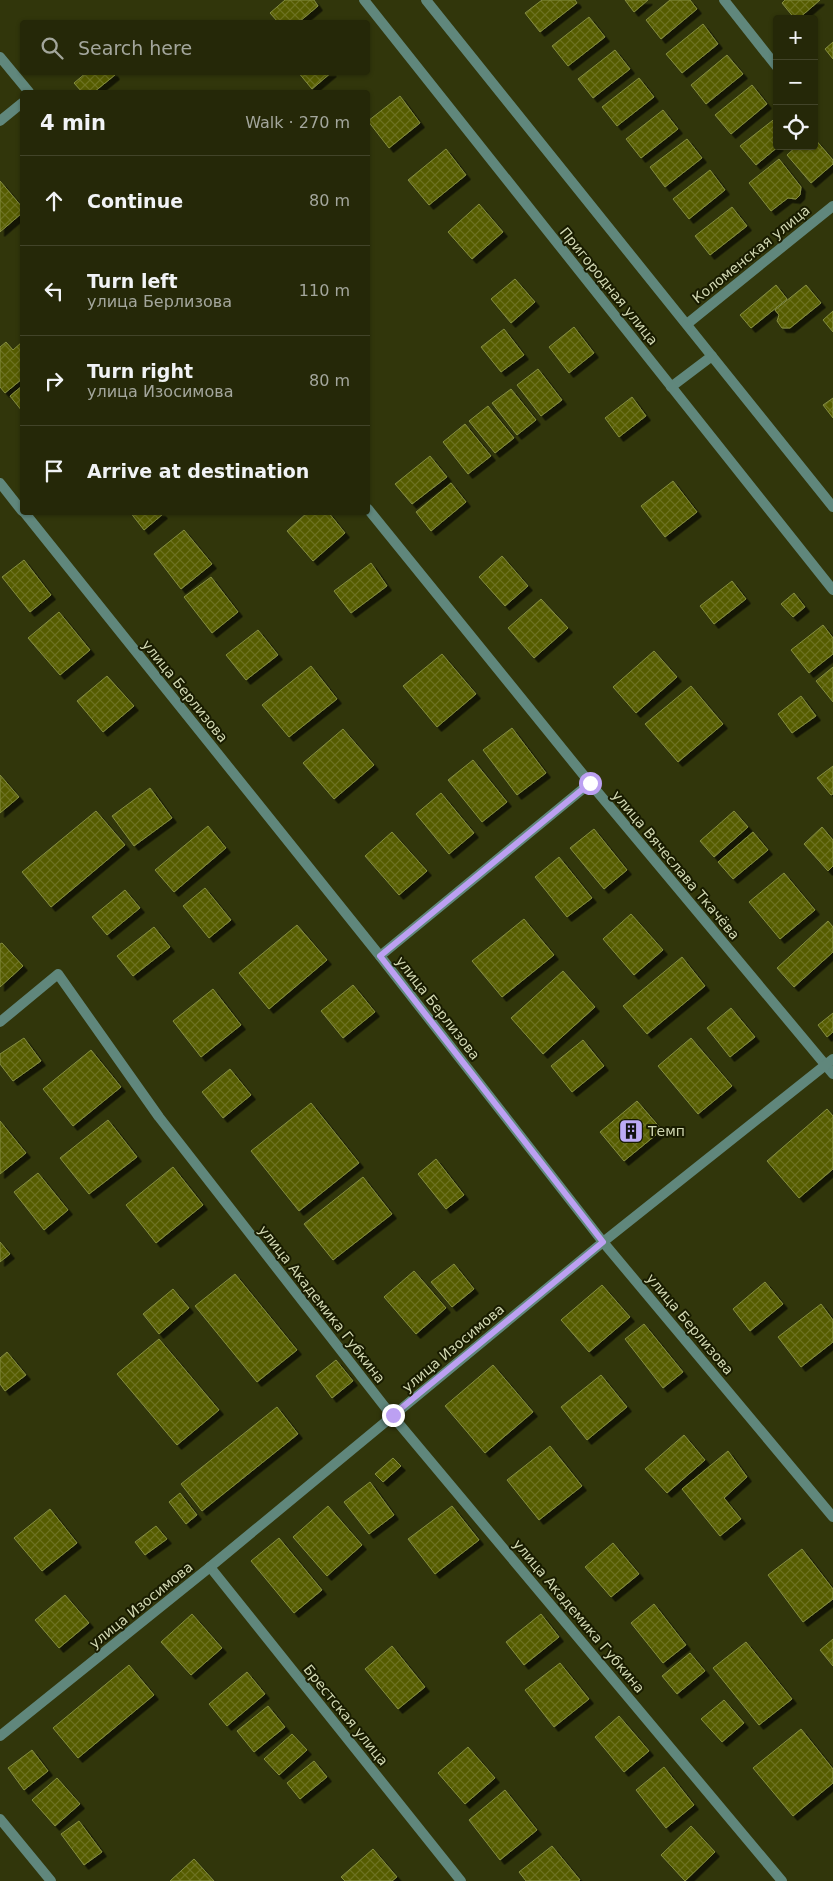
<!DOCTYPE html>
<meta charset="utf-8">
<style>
:root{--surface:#252808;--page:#313416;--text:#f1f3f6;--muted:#a3a69c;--line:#424429}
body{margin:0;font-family:"DejaVu Sans",sans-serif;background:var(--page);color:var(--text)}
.controls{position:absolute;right:15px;top:15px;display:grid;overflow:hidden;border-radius:5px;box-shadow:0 1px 4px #0004}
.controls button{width:45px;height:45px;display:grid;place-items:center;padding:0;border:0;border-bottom:1px solid var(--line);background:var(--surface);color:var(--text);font:25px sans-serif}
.stop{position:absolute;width:15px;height:15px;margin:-11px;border:4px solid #bca0f2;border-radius:50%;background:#fff}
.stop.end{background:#bca0f2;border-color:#fff;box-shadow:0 1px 5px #0008}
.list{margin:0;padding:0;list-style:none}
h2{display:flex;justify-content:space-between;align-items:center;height:65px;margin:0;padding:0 20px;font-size:21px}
h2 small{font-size:16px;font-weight:400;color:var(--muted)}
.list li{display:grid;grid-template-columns:32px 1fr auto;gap:15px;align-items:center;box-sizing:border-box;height:90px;padding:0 20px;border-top:1px solid var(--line)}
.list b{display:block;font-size:19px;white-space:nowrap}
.list p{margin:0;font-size:16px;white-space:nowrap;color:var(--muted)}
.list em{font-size:16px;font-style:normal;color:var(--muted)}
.icon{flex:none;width:28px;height:28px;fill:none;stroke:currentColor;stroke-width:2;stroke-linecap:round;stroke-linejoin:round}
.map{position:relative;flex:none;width:833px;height:1881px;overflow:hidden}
.search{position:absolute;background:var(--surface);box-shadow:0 1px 4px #0004;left:20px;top:20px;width:350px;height:55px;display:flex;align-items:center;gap:12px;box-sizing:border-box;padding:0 18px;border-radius:5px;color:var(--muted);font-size:19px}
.panel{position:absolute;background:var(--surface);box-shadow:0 1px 4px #0004;left:20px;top:90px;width:350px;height:425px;border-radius:5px}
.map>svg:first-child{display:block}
</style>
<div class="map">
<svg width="833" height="1881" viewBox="0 0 833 1881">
<defs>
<pattern id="building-cross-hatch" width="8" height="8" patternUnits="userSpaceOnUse" patternTransform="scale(1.25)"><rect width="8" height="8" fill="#545b00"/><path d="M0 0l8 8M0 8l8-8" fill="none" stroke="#6c7223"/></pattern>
<filter id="shadow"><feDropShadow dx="4.5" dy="4.5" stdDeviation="0" flood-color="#0009"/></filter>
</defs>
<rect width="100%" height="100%" fill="#31360b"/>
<!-- building -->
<g fill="url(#building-cross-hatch)" stroke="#858e40" filter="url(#shadow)">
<polygon points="285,0 314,0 318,6 299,22 278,22 270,13"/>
<polygon points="542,0 575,0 577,3 540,32 525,13"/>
<polygon points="625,0 648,0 634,12"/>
<polygon points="670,0 690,0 697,9 661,39 646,20"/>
<polygon points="785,0 820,0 798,19 795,19 782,3"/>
<polygon points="589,17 605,37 568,66 552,46"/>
<polygon points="703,24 718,44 682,73 666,54"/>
<polygon points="833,42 833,59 825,49"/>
<polygon points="615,50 630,69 593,98 578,79"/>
<polygon points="727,55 743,74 706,104 691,85"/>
<polygon points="87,72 113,72 115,75 94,92 82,92 74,83"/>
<polygon points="298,72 332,72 312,89"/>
<polygon points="639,78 654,97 617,126 602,107"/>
<polygon points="752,85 767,104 731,134 715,115"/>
<polygon points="400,96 420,123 389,148 368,121"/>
<polygon points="663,110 678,129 641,158 626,139"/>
<polygon points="777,117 777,146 779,146 756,165 740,146"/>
<polygon points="814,138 833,160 833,164 811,183 787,155 797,146 814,146"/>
<polygon points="687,139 702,158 665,187 650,167"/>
<polygon points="446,149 466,175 429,205 408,180"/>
<polygon points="779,159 801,187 800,195 796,199 788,198 771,211 749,183"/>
<polygon points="710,170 725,190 689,219 673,199"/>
<polygon points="0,181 22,207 22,213 0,232"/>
<polygon points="479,204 503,232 472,259 448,232"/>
<polygon points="732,207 747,226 710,255 695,236"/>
<polygon points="515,279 535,302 511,323 491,299"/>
<polygon points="776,285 787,299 751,328 740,315"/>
<polygon points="806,285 821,303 790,328 782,328 777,321 779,315 775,310"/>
<polygon points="833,311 833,332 823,320"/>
<polygon points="574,327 594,353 569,373 549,347"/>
<polygon points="504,329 524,355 501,372 481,347"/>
<polygon points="6,342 13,350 22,342 22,379 5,393 0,387 0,347"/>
<polygon points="538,369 562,400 541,416 517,385"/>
<polygon points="22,386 22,411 10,396"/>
<polygon points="511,389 536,420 517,435 492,403"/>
<polygon points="632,397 646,416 619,437 605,418"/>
<polygon points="833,398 833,418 823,405"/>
<polygon points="488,406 514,438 495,453 469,421"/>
<polygon points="465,424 491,456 468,474 443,442"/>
<polygon points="430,456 447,477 412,504 395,484"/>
<polygon points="673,481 697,512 665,537 641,506"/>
<polygon points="451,483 466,502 431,531 416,512"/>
<polygon points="130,512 161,512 163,514 144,530"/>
<polygon points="308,512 328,512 345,533 313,561 287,531"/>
<polygon points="184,530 212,564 181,589 154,554"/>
<polygon points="502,556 528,586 505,606 479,577"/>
<polygon points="24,560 51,595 30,612 2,577"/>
<polygon points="371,563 387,586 351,613 334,591"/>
<polygon points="211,577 238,612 212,633 184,597"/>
<polygon points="732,581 746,599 714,624 700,606"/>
<polygon points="794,593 805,607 793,617 781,604"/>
<polygon points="541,599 568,628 534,658 508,628"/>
<polygon points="59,612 90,650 60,675 28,638"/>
<polygon points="823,625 833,638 833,654 809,673 791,650"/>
<polygon points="258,630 278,655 246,680 226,655"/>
<polygon points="654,651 677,677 636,713 613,687"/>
<polygon points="442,654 476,694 437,727 403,686"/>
<polygon points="311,666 337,699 289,737 262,705"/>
<polygon points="833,667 833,702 816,681"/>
<polygon points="107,676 134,706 103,732 77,701"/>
<polygon points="691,686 723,724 678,762 645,724"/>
<polygon points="801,696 816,716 792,733 778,714"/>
<polygon points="512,728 546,773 517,795 483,750"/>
<polygon points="343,729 374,765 334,799 303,763"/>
<polygon points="473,760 507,802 482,822 448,780"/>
<polygon points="833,766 833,794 831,795 817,778"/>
<polygon points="0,775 19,797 0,813"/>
<polygon points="150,788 172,818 134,846 112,816"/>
<polygon points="441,793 474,833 449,854 416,814"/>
<polygon points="96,811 125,845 51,907 22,872"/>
<polygon points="734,811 748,827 714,857 700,841"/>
<polygon points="208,826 226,848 174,892 155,870"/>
<polygon points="822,827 833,840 833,866 828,871 804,844"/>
<polygon points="594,829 627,870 604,889 570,848"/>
<polygon points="392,832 427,871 399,895 365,856"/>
<polygon points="753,832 768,850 733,879 718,862"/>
<polygon points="559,857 592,898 567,917 535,877"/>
<polygon points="784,873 815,910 780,939 749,902"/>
<polygon points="205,888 231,920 209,938 183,906"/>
<polygon points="125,890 140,908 107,935 92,917"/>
<polygon points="631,914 663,950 634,975 603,939"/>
<polygon points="524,919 554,955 502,997 472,961"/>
<polygon points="828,921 833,927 833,952 794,987 777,968"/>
<polygon points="297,925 327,960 269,1009 239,973"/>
<polygon points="154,927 170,947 133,976 117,956"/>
<polygon points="2,943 23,966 0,987 0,944"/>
<polygon points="682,957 705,986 647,1034 623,1006"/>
<polygon points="563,971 595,1007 543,1054 511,1018"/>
<polygon points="353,985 375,1012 343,1038 321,1011"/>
<polygon points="213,989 241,1025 201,1057 173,1021"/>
<polygon points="731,1008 755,1037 730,1057 707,1028"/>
<polygon points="833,1013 833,1032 827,1037 818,1025"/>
<polygon points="24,1038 41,1061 13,1081 0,1064 0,1054"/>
<polygon points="691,1038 732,1086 698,1114 658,1066"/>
<polygon points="583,1040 604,1066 572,1092 551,1066"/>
<polygon points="91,1050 121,1087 73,1126 43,1089"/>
<polygon points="230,1069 251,1095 223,1118 202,1092"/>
<polygon points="637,1101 662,1130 624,1161 600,1132"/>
<polygon points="311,1103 359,1163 299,1211 251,1151"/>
<polygon points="827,1109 833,1116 833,1169 799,1198 767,1161"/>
<polygon points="108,1120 137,1157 89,1194 60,1158"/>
<polygon points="0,1121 26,1153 0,1174"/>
<polygon points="436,1159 464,1195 446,1209 418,1174"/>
<polygon points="173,1167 203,1205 156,1243 126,1205"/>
<polygon points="38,1173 68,1210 44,1230 14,1192"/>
<polygon points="363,1177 392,1214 333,1260 304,1224"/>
<polygon points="0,1242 10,1254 0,1262"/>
<polygon points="454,1264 474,1289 452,1307 431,1282"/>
<polygon points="414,1271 446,1308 416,1334 384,1297"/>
<polygon points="235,1274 297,1350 257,1382 195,1306"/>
<polygon points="765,1282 783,1304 750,1331 733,1309"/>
<polygon points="602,1285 630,1317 589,1352 561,1320"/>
<polygon points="173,1289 189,1308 159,1334 143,1314"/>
<polygon points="821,1304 833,1320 833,1342 801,1367 778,1337"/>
<polygon points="644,1324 683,1372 663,1388 625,1339"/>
<polygon points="159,1339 219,1410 177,1445 117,1374"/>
<polygon points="7,1352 26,1375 5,1391 0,1384 0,1358"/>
<polygon points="336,1360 353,1381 332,1398 316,1376"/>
<polygon points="493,1365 533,1412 485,1453 445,1406"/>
<polygon points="601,1375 627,1407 587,1440 561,1407"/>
<polygon points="277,1407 298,1434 202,1511 181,1484"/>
<polygon points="684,1435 705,1460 667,1493 645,1469"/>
<polygon points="550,1446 582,1486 539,1520 507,1480"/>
<polygon points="728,1451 747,1477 724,1498 741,1519 720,1536 682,1489"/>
<polygon points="393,1458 401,1466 383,1482 375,1474"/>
<polygon points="370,1482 394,1515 369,1534 344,1502"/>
<polygon points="180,1493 197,1515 186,1524 169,1502"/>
<polygon points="328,1506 362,1545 327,1576 293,1537"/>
<polygon points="452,1506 479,1540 435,1574 408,1539"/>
<polygon points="50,1509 77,1543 42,1571 14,1538"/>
<polygon points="156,1526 167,1539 145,1555 135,1542"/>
<polygon points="279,1538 322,1590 294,1613 251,1561"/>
<polygon points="613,1543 639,1574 611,1597 585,1567"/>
<polygon points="802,1549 833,1589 833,1599 803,1622 768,1575"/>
<polygon points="65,1595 89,1623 59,1648 35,1620"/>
<polygon points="654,1604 686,1645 663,1663 631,1623"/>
<polygon points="192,1614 222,1648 191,1675 161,1642"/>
<polygon points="541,1614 559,1637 524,1665 506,1642"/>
<polygon points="833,1639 833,1666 820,1650"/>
<polygon points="746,1642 792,1699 759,1725 713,1668"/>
<polygon points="392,1646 425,1687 398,1709 365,1669"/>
<polygon points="690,1653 705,1671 677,1694 662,1676"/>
<polygon points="560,1663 589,1699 554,1727 525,1690"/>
<polygon points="129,1665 154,1695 78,1758 53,1728"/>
<polygon points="247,1672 265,1694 227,1726 209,1704"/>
<polygon points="724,1700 744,1723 722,1742 701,1719"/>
<polygon points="268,1706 285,1727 254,1752 237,1731"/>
<polygon points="619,1716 649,1751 624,1772 595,1737"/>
<polygon points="801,1729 833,1769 833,1783 793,1816 753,1768"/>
<polygon points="292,1734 307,1750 279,1775 264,1759"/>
<polygon points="468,1747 495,1778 465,1804 438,1773"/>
<polygon points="32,1750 48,1771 24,1790 8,1768"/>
<polygon points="314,1761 327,1777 300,1799 287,1783"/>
<polygon points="664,1767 694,1805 666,1828 636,1790"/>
<polygon points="57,1778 80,1804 55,1826 32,1800"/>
<polygon points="505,1790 537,1830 500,1860 469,1820"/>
<polygon points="79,1821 102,1852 84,1865 61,1834"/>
<polygon points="691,1826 715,1852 685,1881 661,1855"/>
<polygon points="552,1846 580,1880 578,1881 526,1881 519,1872"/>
<polygon points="373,1849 397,1877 392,1881 345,1881 341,1877"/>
<polygon points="194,1859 214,1881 170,1881"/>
</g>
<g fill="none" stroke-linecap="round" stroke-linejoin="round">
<!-- minor -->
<g stroke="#60877c" stroke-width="10">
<polyline points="426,0 833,507"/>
<polyline points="724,0 777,67"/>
<polyline points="0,57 29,92"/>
<polyline points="0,121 22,103"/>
<polyline points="687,324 833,206"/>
<polyline points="671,387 712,356"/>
<polyline points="0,483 22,511"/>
<polyline points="368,509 590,783 833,1074"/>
<polyline points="24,512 380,956 603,1242 833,1517"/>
<polyline points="380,956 590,783"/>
<polyline points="0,1022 58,974 159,1117 385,1407 782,1881"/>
<polyline points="210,1567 461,1881"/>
<polyline points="0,1819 51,1881"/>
</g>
<!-- tertiary -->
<g stroke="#60877c" stroke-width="10">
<polyline points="364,0 833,590"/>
<polyline points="0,1736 210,1567 603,1242 833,1059"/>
</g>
</g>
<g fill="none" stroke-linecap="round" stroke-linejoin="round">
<!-- route -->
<polyline stroke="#bca0f2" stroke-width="6" points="393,1415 603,1242 380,956 590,783"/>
</g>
<!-- icons -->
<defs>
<symbol id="building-square" viewBox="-11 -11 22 22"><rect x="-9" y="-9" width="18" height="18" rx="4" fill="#bcaaf5" stroke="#191c00"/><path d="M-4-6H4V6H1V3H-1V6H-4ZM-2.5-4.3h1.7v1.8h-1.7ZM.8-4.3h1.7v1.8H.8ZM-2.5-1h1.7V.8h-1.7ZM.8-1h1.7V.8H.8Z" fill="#111"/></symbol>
</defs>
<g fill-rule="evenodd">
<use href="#building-square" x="617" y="1117" width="28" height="28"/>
</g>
<g text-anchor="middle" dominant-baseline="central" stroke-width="4" stroke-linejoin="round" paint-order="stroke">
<!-- street labels -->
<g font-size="14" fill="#d2d8b2" stroke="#191c00">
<text transform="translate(751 254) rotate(-39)">Коломенская улица</text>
<text transform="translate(609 286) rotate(51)">Пригородная улица</text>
<text transform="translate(185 691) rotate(51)">улица Берлизова</text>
<text transform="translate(676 865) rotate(50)">улица Вячеслава Ткачёва</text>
<text transform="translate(438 1008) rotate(52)">улица Берлизова</text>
<text transform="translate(322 1304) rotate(52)">улица Академика Губкина</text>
<text transform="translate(690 1324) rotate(50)">улица Берлизова</text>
<text transform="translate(453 1348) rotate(-40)">улица Изосимова</text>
<text transform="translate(141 1605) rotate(-39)">улица Изосимова</text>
<text transform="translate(579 1616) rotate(50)">улица Академика Губкина</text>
<text transform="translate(346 1715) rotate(51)">Брестская улица</text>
</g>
<!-- poi labels -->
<g font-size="14" fill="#d2d8b2" stroke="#191c00" text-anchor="start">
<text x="648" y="1131">Темп</text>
</g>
</g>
</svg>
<div class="controls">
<button>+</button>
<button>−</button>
<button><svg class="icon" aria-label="locate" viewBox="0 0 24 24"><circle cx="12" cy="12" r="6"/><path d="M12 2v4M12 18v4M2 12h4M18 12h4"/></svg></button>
</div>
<div class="stop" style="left:590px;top:783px"></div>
<div class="stop end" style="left:393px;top:1415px"></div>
<div class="search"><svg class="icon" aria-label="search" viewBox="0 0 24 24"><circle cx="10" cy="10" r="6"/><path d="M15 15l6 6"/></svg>Search here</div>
<section class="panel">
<h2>4 min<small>Walk · 270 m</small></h2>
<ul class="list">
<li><svg class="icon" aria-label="ahead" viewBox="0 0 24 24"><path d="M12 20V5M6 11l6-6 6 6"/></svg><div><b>Continue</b></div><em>80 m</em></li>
<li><svg class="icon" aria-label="left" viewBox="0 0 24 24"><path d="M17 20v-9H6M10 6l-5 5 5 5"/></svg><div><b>Turn left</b><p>улица Берлизова</p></div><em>110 m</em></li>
<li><svg class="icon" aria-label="right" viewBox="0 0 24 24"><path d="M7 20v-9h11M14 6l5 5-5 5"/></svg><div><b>Turn right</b><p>улица Изосимова</p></div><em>80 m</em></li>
<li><svg class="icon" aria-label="arrive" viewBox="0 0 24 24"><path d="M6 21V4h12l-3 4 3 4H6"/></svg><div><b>Arrive at destination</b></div></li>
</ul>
</section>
</div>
